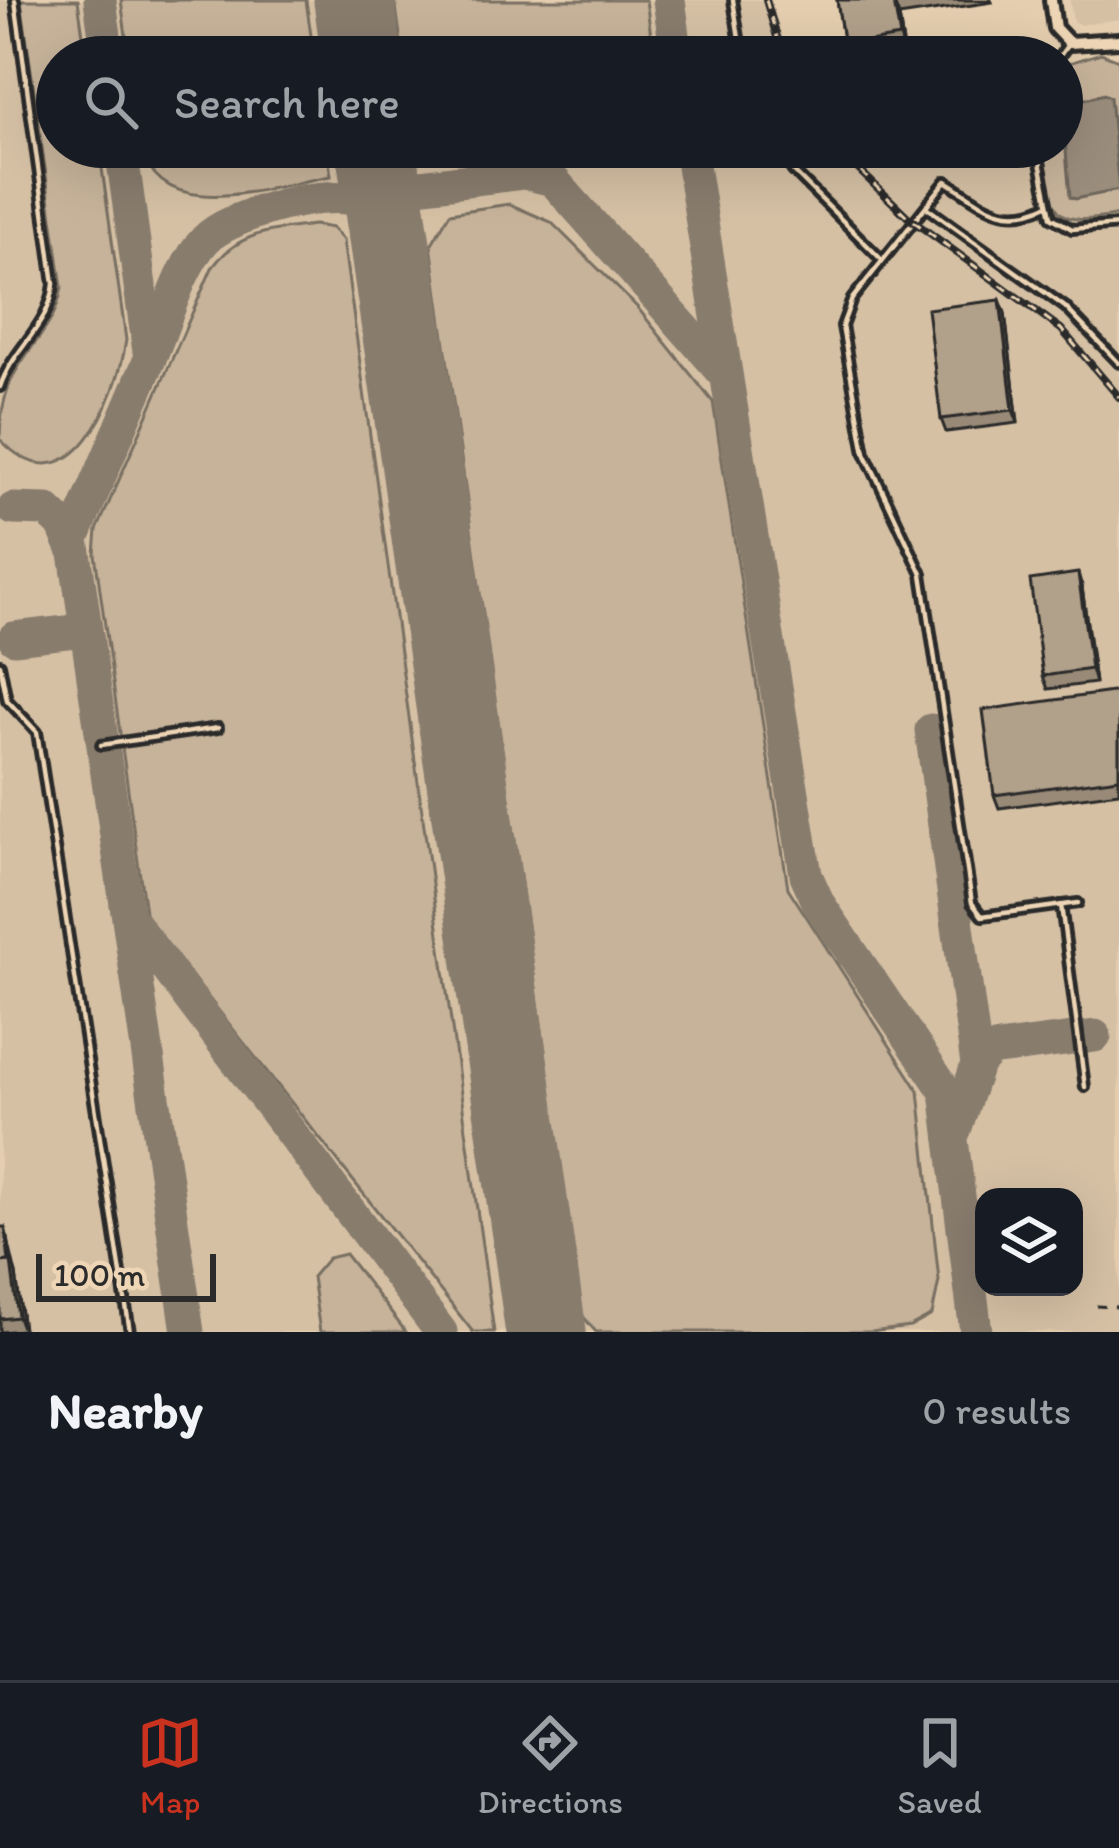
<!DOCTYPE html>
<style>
:root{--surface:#171b24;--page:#242831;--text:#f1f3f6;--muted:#9ea1a6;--line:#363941;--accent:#c8321e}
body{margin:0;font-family:Itim,sans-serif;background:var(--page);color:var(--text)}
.controls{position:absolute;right:36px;bottom:36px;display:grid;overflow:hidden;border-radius:24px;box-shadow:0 12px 48px #0002}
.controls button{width:108px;height:108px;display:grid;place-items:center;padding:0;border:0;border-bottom:3px solid var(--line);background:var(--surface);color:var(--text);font:60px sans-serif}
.scale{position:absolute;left:36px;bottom:30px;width:180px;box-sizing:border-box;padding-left:12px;border:6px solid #2b2b2b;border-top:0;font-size:33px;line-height:42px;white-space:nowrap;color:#2b2b2b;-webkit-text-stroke:9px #edd5b5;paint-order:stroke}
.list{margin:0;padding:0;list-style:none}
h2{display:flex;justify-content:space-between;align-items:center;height:156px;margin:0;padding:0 48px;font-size:51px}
h2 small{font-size:39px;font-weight:400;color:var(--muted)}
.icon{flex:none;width:66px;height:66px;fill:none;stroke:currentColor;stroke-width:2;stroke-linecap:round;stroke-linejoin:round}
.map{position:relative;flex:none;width:1119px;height:1332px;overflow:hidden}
.search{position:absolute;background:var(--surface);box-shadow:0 12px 48px #0002;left:36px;right:36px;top:36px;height:132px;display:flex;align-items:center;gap:30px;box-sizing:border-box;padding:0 42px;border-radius:66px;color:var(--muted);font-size:45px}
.sheet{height:348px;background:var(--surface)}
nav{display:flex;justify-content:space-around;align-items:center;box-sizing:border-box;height:168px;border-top:3px solid var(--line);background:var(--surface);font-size:33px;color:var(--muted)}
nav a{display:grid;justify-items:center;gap:6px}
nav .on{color:var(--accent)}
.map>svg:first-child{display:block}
</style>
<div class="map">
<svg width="1119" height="1332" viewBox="0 0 1119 1332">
<rect width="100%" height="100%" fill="#e5ceaf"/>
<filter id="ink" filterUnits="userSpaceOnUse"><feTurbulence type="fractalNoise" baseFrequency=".00833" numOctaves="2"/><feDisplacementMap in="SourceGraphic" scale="24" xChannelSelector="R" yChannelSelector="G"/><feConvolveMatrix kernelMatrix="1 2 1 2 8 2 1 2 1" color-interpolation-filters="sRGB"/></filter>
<g filter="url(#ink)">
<!-- built -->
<g fill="#d5c0a4" fill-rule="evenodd">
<path d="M0,0H771L788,57H57V147H1032L1042,213L1052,227L1070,236L1119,230V1332H0ZM984,1197H1074V1287H984Z"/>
<polygon points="1070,0 1119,0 1119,19 1080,25 1073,21"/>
</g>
<!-- green -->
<g fill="#c7b39a" stroke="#796f62" stroke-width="3">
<path d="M21,0H78L86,57H57V147H99L126,340C118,398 70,515 0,439C0,353 52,348 62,287Z"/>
<polygon points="121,0 306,0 314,57 129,57"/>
<polygon points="395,0 646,0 654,57 403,57"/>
<path d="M1101,53L1119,60V215C1048,229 1052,211 1044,147H1062V65Z"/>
<path d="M142,147H327L331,176C274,185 160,228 142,147Z"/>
<polygon points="419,147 525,147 447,158"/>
<polygon points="509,204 551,222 637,307 713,402 788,888 919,1091 939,1281 932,1315 910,1327 871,1332 596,1332 582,1315 431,245 450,213"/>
<path d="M314,225L332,228L343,240L494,1332H473L146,919L95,554L97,530L212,268C239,231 271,231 314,225Z"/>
<polygon points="345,1254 406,1332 320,1332 312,1277 328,1258"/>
</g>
<!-- water -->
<polygon fill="#9b8d7b" stroke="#6e665b" stroke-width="3" points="1104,94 1110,97 1119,190 1075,199 1070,197 1062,105"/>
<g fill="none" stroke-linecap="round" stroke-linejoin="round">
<!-- taxiway -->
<g stroke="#887c6d" stroke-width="33">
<polyline points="100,0 108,57"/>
<polyline points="669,0 677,57"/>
<polyline points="121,147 150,359 73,539 188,1332"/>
<polyline points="690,147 806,875 819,904 946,1092 976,1332"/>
<polyline points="389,241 397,204 411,187 524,173 553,180 723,372"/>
<path d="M150,358C166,322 179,268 205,240C227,215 333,185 362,203C374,211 382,228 389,241"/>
<polyline points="13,509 47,510 62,524 74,551"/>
<polyline points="14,638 84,630"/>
<polyline points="931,730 977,1065 955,1130"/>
<polyline points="130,919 441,1332"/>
<polyline points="977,1065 990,1050 1095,1036"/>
</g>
<!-- runway -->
<g stroke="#887c6d" stroke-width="81">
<polyline points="354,0 362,57"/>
<polyline points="376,147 546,1332"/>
</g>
<defs>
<g id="lane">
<polyline points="733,0 742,57"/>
<polyline points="1059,57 1069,43"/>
<polyline points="777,147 793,171 881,259"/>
<polyline points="1037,147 1051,217 1072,229 1119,225"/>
<path d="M1045,206C1004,226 981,203 946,181L852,299L842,326L865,453L922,574L972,903L982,916L1078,903"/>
<polyline points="926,207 1065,307 1119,363"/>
<path d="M0,387C13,348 50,326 54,284L15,0"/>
<polyline points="0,664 7,700 37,732 130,1332"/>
<polyline points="101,745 218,728"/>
<polyline points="1061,905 1085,1087"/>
</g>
<polyline id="street" points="1051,0 1055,28 1069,43 1119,40"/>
</defs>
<!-- lane casing -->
<use href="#lane" stroke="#2b2b2b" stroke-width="14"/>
<!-- street casing -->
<use href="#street" stroke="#2b2b2b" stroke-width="20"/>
<!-- path -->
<polyline stroke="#2b2b2b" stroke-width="3" stroke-dasharray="9 9" stroke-linecap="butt" points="1096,1306 1119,1307"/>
<!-- lane -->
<use href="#lane" stroke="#edd5b5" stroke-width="4.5"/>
<!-- street -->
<use href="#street" stroke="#edd5b5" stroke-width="10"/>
<defs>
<g id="rail">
<polyline points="766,0 783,57"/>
<polyline points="835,147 909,218 1061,329 1119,397"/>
</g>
</defs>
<!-- rail casing -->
<use href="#rail" stroke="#2b2b2b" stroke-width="8"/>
<!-- rail -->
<use href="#rail" stroke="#edd5b5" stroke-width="3" stroke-dasharray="9" stroke-linecap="butt"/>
</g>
<!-- wall -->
<g fill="#988a77" stroke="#2b2b2b" stroke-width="3">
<polygon points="837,0 991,0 992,2 899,16 904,51 848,57 844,46"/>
<polygon points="1000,300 1005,313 1018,423 946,432 941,419"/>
<polygon points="1082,587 1095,683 1048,689 1043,676"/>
<polygon points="1119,691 1119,792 999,808 994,795"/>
<polygon points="0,1227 8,1237 12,1265 16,1274 23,1330 0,1332"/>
</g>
<!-- shaded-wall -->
<g fill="#7c7061" stroke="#2b2b2b" stroke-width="3">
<polygon points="894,3 899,16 904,51 900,37"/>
<polygon points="1000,300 1005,313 1018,423 1013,410"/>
<polygon points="1078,573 1082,587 1095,683 1091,669"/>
<polygon points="5,1227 16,1274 23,1330 18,1317"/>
</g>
<!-- building -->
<g fill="#b1a08a" stroke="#2b2b2b" stroke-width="3">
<polygon points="837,0 912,0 894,3 900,37 844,46"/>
<polygon points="1000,300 1013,410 941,419 927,309"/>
<polygon points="1078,573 1091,669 1043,676 1030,580"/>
<polygon points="1119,691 1119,778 994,795 983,710"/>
<polygon points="0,1227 5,1227 9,1261 0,1262"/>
<polygon points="11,1261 18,1317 0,1319 0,1262"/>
</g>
</g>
</svg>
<div class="controls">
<button><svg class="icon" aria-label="layers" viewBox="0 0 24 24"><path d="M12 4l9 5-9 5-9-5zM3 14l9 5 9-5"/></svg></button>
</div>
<div class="scale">100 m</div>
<div class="search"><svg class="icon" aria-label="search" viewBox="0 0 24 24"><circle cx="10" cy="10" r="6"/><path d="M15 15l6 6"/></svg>Search here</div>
</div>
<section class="sheet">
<h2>Nearby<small>0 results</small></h2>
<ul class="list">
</ul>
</section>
<nav>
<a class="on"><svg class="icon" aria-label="map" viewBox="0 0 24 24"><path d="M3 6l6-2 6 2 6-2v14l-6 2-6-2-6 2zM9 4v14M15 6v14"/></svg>Map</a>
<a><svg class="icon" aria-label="directions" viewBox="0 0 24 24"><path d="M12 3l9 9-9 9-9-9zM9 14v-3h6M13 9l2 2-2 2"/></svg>Directions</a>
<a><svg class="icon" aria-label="saved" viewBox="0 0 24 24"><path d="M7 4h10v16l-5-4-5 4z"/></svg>Saved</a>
</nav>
